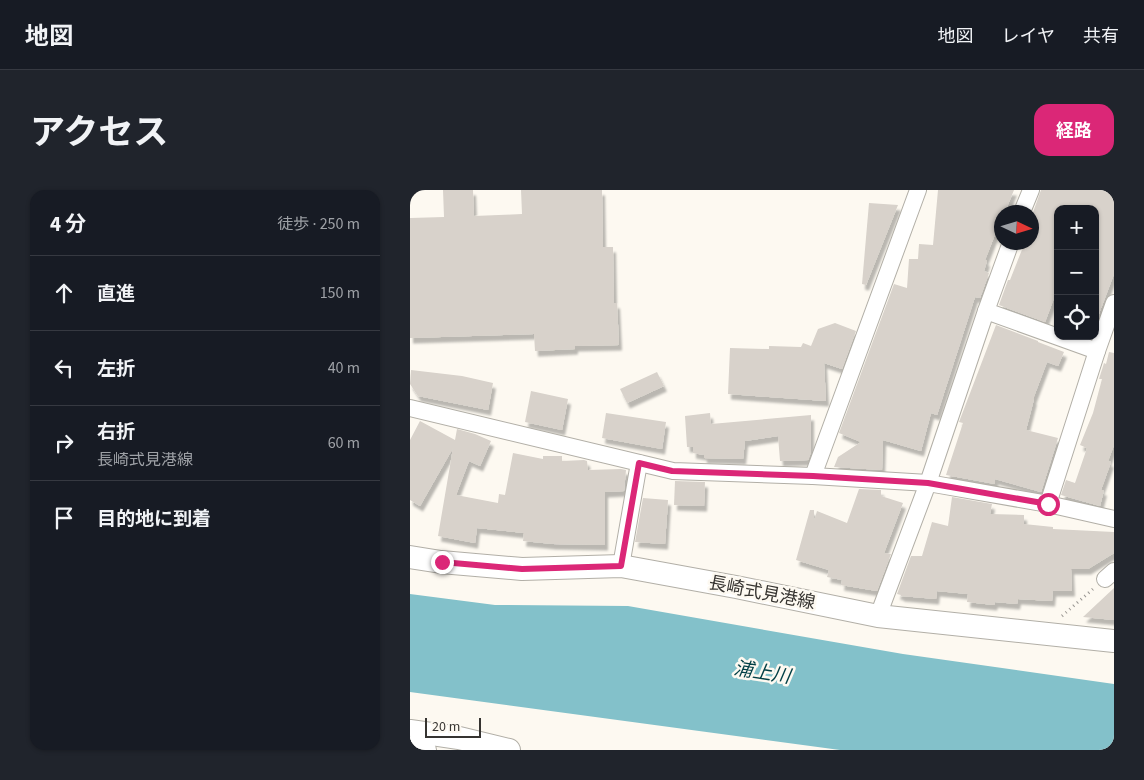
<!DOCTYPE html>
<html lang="ja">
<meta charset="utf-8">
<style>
:root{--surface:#171b24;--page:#20242c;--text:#f1f3f6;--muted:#9ea1a6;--line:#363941;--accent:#db2777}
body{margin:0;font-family:"Source Sans 3","Noto Sans JP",sans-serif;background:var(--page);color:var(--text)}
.controls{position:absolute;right:15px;top:15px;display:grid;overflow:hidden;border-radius:10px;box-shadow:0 1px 4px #0004}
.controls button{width:45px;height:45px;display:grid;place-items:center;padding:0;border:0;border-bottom:1px solid var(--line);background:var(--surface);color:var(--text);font:25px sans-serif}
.compass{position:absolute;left:584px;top:15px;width:45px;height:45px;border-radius:50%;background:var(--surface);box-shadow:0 1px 4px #0004;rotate:94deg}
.scale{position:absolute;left:15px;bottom:12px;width:56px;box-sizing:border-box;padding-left:5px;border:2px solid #363431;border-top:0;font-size:14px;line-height:18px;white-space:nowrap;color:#363431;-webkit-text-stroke:4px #fdf9f1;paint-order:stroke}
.stop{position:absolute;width:15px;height:15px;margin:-11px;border:4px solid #db2777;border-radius:50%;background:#fff}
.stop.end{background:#db2777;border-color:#fff;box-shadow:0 1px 5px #0008}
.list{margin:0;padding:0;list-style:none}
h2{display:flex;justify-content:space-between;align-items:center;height:65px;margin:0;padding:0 20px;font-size:21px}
h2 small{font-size:16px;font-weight:400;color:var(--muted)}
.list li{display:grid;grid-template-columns:32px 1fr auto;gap:15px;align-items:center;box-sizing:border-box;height:75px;padding:0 20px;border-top:1px solid var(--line)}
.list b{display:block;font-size:19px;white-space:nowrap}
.list p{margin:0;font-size:16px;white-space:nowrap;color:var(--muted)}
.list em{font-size:16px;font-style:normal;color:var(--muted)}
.icon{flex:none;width:28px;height:28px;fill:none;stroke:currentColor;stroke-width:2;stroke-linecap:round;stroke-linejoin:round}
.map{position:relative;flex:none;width:704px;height:560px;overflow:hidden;border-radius:15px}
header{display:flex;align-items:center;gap:30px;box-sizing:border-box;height:70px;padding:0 25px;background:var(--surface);border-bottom:1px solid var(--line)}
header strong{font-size:24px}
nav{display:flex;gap:28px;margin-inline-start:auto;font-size:18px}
.intro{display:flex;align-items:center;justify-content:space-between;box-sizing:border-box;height:120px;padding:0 30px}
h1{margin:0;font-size:35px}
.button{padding:12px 22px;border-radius:15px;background:var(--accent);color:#fff;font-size:18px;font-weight:700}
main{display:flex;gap:30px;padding:0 30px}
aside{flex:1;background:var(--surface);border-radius:15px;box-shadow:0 1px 4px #0004}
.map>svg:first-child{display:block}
</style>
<header>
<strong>地図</strong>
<nav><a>地図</a><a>レイヤ</a><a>共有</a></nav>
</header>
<div class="intro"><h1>アクセス</h1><a class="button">経路</a></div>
<main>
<aside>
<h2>4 分<small>徒歩 · 250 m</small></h2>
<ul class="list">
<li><svg class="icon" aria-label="ahead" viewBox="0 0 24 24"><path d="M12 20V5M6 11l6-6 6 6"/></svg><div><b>直進</b></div><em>150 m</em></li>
<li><svg class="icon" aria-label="left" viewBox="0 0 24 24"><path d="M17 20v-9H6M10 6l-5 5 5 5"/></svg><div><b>左折</b></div><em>40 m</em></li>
<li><svg class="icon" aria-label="right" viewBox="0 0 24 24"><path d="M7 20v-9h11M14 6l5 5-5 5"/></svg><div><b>右折</b><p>長崎式見港線</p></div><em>60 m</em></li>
<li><svg class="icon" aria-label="arrive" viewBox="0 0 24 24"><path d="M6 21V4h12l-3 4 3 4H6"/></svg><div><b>目的地に到着</b></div></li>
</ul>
</aside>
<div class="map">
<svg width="704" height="560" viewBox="0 0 704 560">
<defs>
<filter id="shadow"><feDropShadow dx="3" dy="5.5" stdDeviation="1" flood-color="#0004"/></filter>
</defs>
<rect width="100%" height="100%" fill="#fdf9f1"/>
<!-- water -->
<polygon fill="#83c1ca" points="0,404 85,415 218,416 493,464 704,494 704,560 430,560 0,502"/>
<!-- building -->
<g fill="#d8d2cb" filter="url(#shadow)">
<polygon points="33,0 63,0 64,26 112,24 111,0 192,0 193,57 203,57 204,113 207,113 209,155 165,156 165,159 125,161 124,144 0,148 0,28 34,27"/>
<polygon points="528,0 604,0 595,22 592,22 592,31 589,37 588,37 575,70 577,71 574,81 579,83 570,108 565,107 527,225 521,223 511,261 473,250 472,280 424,277 428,267 451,252 429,243 484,94 497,98 499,69 508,69 509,54 523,55"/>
<polygon points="631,0 704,0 704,84 687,129 685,128 685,43 690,30 685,28 685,19 648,19 648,109 644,108 635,132 589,115 598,90 600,90 615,52 622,52 622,25"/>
<polygon points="459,13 488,15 456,95 452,94"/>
<polygon points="425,133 446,141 432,179 414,173 416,211 318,204 320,158 359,159 359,156 391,157 393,153 401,156 408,139"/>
<polygon points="586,135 628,151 628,152 654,162 648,176 637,172 623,209 624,209 616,240 648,248 631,302 585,289 585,294 536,285 553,233 549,232"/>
<polygon points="699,162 704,163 704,255 698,271 701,272 691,300 694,300 690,316 651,305 656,290 665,293 677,258 670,255 683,223 692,189 689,189 694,173 696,174"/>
<polygon points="1,180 52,186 83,193 78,220 8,206 0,194"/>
<polygon points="247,182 254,196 217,213 210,199"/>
<polygon points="121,201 158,209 152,240 115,232"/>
<polygon points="196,223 256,232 252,259 192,248"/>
<polygon points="300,223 301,234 401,225 401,262 398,270 370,271 368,246 335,251 333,269 294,268 294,265 283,263 283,257 277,257 275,226"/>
<polygon points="10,231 45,250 47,239 65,244 81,251 70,276 59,271 46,305 88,313 89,304 95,305 103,263 133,269 133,266 152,266 152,271 174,270 177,271 178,280 211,279 216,280 214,301 195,302 195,355 143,354 113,351 114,343 67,338 65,353 28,346 43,258 10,316 0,310 0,250"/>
<polygon points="265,291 295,292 294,316 264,315"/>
<polygon points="449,299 471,300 471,306 493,313 474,363 481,364 467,401 431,395 432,390 417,387 419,380 386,370 400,320 404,320 404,331 407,321 437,333"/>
<polygon points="542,307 582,314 580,324 614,325 614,334 643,337 643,339 704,342 704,363 678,379 661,379 662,401 643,401 642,411 608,409 607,414 585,412 584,415 557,412 558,404 527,401 526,409 491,406 491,405 487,404 501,366 512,366 522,332 538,336"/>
<polygon points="233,308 258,310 255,354 225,352"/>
<polygon points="704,398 704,430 673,427"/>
</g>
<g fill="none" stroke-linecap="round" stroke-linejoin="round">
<defs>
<g id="minor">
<polyline points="612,22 621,0"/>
<polyline points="576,121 687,161"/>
<polyline points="0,218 263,281 403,286 518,293 638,314 687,161 704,113"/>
<polyline points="403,286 508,0"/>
<polyline points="638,314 704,329"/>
<polyline points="211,376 229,273"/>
<polyline points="695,389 704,381"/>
<polyline points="468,426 518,293 576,121 601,52"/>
</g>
<g id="secondary">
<polyline points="0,367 31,372 112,379 211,376 326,397 468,426 704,451"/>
<polyline points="0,541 49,548 99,560"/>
<polyline points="0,558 15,560"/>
</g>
</defs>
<!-- minor casing -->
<use href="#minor" stroke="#b2afa7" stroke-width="18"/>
<!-- secondary casing -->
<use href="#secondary" stroke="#b2afa7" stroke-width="24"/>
<!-- path -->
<polyline stroke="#9a9792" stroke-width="3" stroke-dasharray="1 4" stroke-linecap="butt" points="652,426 683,399"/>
<!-- minor -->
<use href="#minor" stroke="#fff" stroke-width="16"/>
<!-- secondary -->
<use href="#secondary" stroke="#fff" stroke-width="22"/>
</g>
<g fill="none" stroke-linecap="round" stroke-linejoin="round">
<!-- route -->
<polyline stroke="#db2777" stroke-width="6" points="32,372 112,379 211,376 229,273 262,281 403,286 518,293 638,314"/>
</g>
<g text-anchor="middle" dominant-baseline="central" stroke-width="5" stroke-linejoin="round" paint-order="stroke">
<!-- street labels -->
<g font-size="18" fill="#363431" stroke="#fdf9f1">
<text transform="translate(352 403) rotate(11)">長崎式見港線</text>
</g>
<!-- water labels -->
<g font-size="19" font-style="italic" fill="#013f45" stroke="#fdf9f1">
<text transform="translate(352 483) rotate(9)">浦上川</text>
</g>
</g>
</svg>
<div class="controls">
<button>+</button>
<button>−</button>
<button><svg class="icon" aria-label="locate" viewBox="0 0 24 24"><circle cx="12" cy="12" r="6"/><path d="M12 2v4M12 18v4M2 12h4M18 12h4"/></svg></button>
</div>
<svg class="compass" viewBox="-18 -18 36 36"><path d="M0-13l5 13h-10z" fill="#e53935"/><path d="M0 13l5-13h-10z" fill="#9ea1a6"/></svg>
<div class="scale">20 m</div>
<div class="stop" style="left:638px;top:314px"></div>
<div class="stop end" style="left:32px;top:372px"></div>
</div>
</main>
